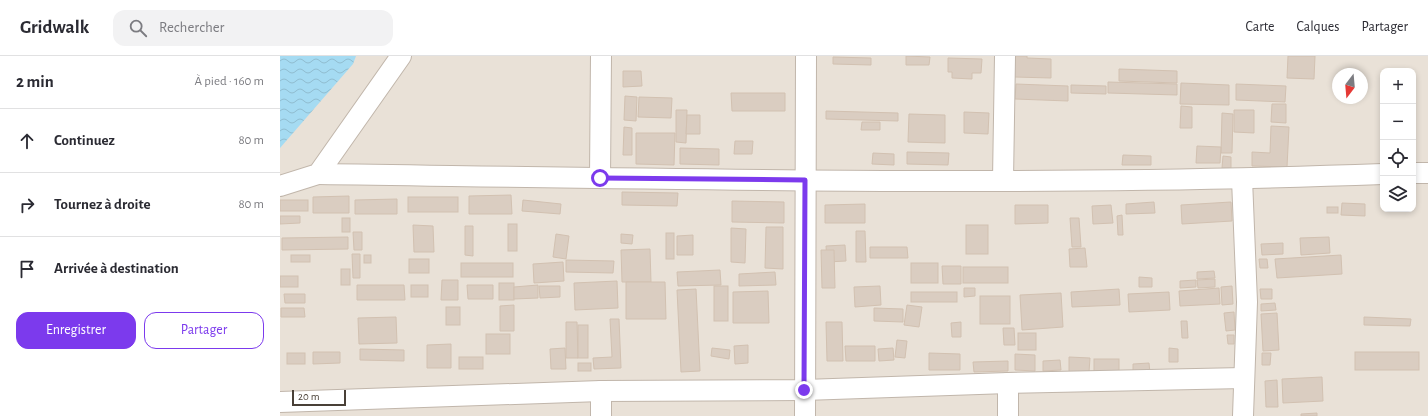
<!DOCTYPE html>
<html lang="fr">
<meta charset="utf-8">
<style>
:root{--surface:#fff;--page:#f2f2f3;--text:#2b2b33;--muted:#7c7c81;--line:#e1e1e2;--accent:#7c3aed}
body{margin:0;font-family:"Alegreya Sans",sans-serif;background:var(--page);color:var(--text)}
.controls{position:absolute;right:12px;top:12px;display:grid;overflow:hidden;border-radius:8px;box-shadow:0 2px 6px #0003}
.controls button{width:36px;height:36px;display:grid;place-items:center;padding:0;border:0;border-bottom:1px solid var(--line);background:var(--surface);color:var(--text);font:20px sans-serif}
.compass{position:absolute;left:1052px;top:12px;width:36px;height:36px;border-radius:50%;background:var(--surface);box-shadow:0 2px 6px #0003;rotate:196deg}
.scale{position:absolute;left:12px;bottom:10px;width:54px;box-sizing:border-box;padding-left:4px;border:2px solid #494037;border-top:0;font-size:11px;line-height:14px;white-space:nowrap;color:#494037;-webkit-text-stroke:3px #fff;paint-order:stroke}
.stop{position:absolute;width:12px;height:12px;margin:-9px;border:3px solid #7c3aed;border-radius:50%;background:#fff}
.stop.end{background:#7c3aed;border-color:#fff;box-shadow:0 1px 4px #0008}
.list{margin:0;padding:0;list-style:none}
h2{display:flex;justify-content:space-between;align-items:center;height:52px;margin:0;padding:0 16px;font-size:17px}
h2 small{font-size:13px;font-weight:400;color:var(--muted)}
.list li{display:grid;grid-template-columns:26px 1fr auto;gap:12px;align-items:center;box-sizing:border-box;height:64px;padding:0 16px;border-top:1px solid var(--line)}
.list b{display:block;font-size:15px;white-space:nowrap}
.list em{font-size:13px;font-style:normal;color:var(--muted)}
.actions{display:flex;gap:8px;padding:12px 16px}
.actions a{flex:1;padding:9px 0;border:1px solid var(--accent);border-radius:12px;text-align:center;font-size:14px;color:var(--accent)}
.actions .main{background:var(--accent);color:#fff}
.icon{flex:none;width:22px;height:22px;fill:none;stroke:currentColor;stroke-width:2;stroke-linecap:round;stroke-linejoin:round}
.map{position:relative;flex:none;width:1148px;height:360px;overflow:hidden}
header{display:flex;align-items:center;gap:24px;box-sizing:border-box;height:56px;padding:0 20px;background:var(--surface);border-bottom:1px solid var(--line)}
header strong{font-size:19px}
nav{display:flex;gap:22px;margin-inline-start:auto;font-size:14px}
.search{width:280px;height:36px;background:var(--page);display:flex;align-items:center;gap:10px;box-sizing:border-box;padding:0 14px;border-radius:12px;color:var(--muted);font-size:15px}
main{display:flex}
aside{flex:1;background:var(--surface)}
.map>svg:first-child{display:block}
</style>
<header>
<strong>Gridwalk</strong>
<div class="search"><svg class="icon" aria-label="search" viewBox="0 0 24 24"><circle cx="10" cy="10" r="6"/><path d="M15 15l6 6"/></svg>Rechercher</div>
<nav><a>Carte</a><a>Calques</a><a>Partager</a></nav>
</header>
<main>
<aside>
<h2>2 min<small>À pied · 160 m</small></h2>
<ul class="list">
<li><svg class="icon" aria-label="ahead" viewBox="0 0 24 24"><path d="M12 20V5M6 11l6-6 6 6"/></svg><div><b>Continuez</b></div><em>80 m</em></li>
<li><svg class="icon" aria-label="right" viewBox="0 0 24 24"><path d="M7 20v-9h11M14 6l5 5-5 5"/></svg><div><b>Tournez à droite</b></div><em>80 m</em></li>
<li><svg class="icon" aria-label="arrive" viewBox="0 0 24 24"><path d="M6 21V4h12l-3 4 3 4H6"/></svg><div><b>Arrivée à destination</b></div></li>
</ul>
<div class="actions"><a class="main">Enregistrer</a><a>Partager</a></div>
</aside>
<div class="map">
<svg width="1148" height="360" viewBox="0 0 1148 360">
<defs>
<pattern id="water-waves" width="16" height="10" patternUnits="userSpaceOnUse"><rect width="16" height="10" fill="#a5dbf2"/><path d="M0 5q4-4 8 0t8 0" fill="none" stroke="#90bdd0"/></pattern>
</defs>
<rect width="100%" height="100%" fill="#f5f0e9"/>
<!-- residential -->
<path fill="#e9e1d7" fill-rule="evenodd" d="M0,0H1148V360H0ZM1103,15H1133V153H1103ZM1058,18H1082V42H1058Z"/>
<!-- water -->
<polygon fill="url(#water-waves)" points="0,0 76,0 73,8 0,92"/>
<!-- building -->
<g fill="#dacdc1" stroke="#d2c1b1">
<polygon points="626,0 650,1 649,9 626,9"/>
<polygon points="735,0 747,0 747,2 771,3 771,22 734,21"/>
<polygon points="1008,0 1035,0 1034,23 1007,22"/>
<polygon points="553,1 591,2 591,9 553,8"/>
<polygon points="668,2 702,3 701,17 692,17 692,23 672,22 672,16 668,16"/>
<polygon points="839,13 897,15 897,27 839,25"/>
<polygon points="343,15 361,15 362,30 343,31"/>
<polygon points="828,26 897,28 897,39 828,37"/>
<polygon points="901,27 949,29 949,49 900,48"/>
<polygon points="736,28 788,30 788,45 735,43"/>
<polygon points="956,28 1006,30 1005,46 956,44"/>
<polygon points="791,29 826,30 826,38 791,37"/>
<polygon points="451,37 505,37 505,55 452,55"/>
<polygon points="345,40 357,41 356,65 344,64"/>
<polygon points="359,41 392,42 391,62 358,61"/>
<polygon points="992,48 1006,48 1006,67 991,66"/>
<polygon points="901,50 912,51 912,72 900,72"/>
<polygon points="396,54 407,54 406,87 396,86"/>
<polygon points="954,54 974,54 974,77 954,76"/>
<polygon points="546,55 618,57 618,65 546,63"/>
<polygon points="684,56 709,57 708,78 684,77"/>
<polygon points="942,57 953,58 952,97 941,97"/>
<polygon points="629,58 665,59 665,87 628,86"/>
<polygon points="407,59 420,59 420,78 406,78"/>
<polygon points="582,66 600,66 600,74 581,74"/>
<polygon points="991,70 1009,71 1007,111 972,110 972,96 990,97"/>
<polygon points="344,71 352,72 352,99 343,99"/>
<polygon points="356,77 395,77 394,109 356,108"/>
<polygon points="455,85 473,85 472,98 454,98"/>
<polygon points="917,90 941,91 940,107 916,107"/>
<polygon points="400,92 439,93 439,109 400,108"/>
<polygon points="627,96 669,97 668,109 627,108"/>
<polygon points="593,97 614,98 614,109 592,108"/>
<polygon points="843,99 871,100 871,109 842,109"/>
<polygon points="943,100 951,101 951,112 942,112"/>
<polygon points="342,136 398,137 397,150 342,149"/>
<polygon points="231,139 232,158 189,158 189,140"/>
<polygon points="69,140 69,157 33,157 33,141"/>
<rect x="128" y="141" width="50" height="15"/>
<polygon points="117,143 117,158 75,158 75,144"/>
<rect x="0" y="144" width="28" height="11"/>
<polygon points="243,144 281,148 280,158 242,155"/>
<polygon points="452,145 504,146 504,167 452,166"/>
<polygon points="874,146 875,157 846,158 846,148"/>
<polygon points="951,146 952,165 902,168 901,149"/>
<polygon points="1062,147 1085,148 1085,160 1061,159"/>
<polygon points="585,148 585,167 545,167 545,149"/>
<polygon points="735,149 768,149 768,167 735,168"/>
<polygon points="831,149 833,167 813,168 812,150"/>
<rect x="1047" y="151" width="11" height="6"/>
<polygon points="842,159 843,179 838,179 837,160"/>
<polygon points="0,160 20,160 20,167 0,168"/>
<rect x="62" y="162" width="8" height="14"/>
<polygon points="790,162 799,162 801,191 792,191"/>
<rect x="228" y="168" width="9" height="27"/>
<polygon points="133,169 153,170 154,196 134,196"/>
<rect x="686" y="169" width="22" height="29"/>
<polygon points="185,170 193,170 193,200 185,199"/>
<polygon points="486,171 503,171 503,213 485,212"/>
<polygon points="451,172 466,173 465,207 451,206"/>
<polygon points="576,175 585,175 586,206 576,206"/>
<polygon points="73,176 82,176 82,194 74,194"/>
<rect x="386" y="177" width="8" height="26"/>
<polygon points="276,178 289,180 286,203 273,201"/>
<polygon points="341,178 353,179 352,188 341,187"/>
<polygon points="413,179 413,199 397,199 397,180"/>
<polygon points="68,181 68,193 2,194 2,182"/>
<polygon points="1049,181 1050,197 1021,199 1020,182"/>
<polygon points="1003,187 1003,198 982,199 981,188"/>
<polygon points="565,189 566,205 547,206 546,190"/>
<polygon points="590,191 627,191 628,202 590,202"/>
<polygon points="805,192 807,211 790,211 789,193"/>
<polygon points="370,193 371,226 342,226 341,194"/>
<polygon points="541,194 554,194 555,232 542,232"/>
<polygon points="72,198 80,198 80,222 73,222"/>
<rect x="11" y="199" width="19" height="7"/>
<rect x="84" y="199" width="7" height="8"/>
<polygon points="1061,199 1062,218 997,222 995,203"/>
<rect x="129" y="203" width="20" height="14"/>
<polygon points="979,203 987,203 988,212 980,212"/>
<polygon points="286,204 334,205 333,217 286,216"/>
<polygon points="283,206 284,225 254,227 253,208"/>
<rect x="181" y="207" width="52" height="14"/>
<rect x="631" y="207" width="27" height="20"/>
<polygon points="662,210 681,210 681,228 663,228"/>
<rect x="683" y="211" width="45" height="16"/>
<rect x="61" y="213" width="9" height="16"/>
<polygon points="440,214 441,229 398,230 397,216"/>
<polygon points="934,215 935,222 917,223 917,216"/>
<polygon points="495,216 496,229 459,230 459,218"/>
<rect x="0" y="220" width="18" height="11"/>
<polygon points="859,221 872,222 872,231 859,231"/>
<polygon points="935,223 935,231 918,232 917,224"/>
<polygon points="162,224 178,224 178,244 161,244"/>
<polygon points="916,224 916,231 900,232 900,225"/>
<polygon points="337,225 338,252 295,254 294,227"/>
<polygon points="346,226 385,226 386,263 346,263"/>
<rect x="219" y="227" width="15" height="17"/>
<polygon points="77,229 124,229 125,244 77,244"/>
<rect x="131" y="229" width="17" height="12"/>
<polygon points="187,229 213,229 213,243 188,243"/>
<polygon points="258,229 258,242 234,243 234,231"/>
<polygon points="259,230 280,230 280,241 260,242"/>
<rect x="434" y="230" width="14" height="35"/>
<polygon points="600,230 601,249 575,251 574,231"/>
<polygon points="952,230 953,248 942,249 941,231"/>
<polygon points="684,232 695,232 695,240 684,241"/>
<polygon points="939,232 940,248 900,250 899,235"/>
<polygon points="416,233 420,315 401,316 397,234"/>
<polygon points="839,233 840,249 792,251 791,236"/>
<polygon points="980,233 992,233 992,243 981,243"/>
<polygon points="488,235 489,267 453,267 453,236"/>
<rect x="631" y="236" width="46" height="10"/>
<polygon points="889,236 890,254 849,256 848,238"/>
<polygon points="781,237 783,271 742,274 740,239"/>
<polygon points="4,238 25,238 25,247 5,247"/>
<rect x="700" y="240" width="30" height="28"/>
<polygon points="995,247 996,254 981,255 981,248"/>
<polygon points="234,249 234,275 220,275 220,250"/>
<polygon points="627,249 642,251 639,271 624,269"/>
<rect x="166" y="251" width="14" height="18"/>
<polygon points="1,252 24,252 25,261 1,261"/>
<polygon points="594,252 623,253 623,266 594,265"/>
<polygon points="954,256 955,274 946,275 944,257"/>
<polygon points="997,257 999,294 983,295 981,258"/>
<polygon points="116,261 117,287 79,288 78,262"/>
<polygon points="1084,261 1131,263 1130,270 1084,269"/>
<polygon points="330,263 339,263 341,312 314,313 313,302 332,301"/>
<polygon points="901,265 907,265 908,282 902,282"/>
<polygon points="286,266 297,266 298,302 286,302"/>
<polygon points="546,266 562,266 563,305 547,305"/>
<polygon points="681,266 681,281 672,281 671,267"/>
<rect x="298" y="269" width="10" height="33"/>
<polygon points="723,272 734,272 735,289 724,289"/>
<rect x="738" y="277" width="18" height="17"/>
<rect x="206" y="278" width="24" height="20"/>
<polygon points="947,279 954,279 954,288 948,288"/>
<polygon points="617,284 627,285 625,302 615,301"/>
<polygon points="171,288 171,312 147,312 147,289"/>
<polygon points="468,289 468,307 455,308 454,290"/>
<polygon points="565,290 595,290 595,305 566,305"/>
<polygon points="285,292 286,313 271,313 270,293"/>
<polygon points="432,292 450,294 449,303 431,300"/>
<polygon points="613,292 614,304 599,305 598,293"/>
<polygon points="889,292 898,293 898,306 889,306"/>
<polygon points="80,293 124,294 124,305 80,304"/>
<polygon points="33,296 60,296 60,307 33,308"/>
<rect x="1075" y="296" width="64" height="18"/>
<rect x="7" y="297" width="18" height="11"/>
<polygon points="649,297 680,298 680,314 649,314"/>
<polygon points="982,297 991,297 990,309 982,309"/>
<polygon points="735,298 755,299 755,315 735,314"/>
<rect x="179" y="301" width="24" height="12"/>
<polygon points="789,301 810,302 809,316 789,316"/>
<rect x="814" y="303" width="25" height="12"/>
<polygon points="780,304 781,314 763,315 763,305"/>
<polygon points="728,305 728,315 694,316 693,306"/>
<rect x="298" y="307" width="13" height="8"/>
<polygon points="869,307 870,317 853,317 853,308"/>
<polygon points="1042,321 1043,345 1003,347 1002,323"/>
<polygon points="997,324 998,351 986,351 985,325"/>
<polygon points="1037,357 1037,360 1021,360 1021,358"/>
</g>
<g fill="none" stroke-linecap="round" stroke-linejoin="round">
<defs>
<g id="minor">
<polyline points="1133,117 1148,117"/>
<path d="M38,118C393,123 748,131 1103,118"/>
<polyline points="320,122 321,0"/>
<polyline points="962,123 967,246 963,360"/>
<polyline points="723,124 725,0"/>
<polyline points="0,130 38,118 121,0"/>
<polyline points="728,327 728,360"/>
<polyline points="0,346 321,335 524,334 728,327 964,322"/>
<polyline points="321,360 321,335"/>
<polyline points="525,360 526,0"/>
</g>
</defs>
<!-- minor casing -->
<use href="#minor" stroke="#c1b6ab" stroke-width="22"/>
<!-- minor -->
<use href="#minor" stroke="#fff" stroke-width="20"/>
</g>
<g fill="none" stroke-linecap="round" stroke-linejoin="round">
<!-- route -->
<polyline stroke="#7c3aed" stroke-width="5" points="320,122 525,124 524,334"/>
</g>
</svg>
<div class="controls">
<button>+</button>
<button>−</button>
<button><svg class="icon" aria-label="locate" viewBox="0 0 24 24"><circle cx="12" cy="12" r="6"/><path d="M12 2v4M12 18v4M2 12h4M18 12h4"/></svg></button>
<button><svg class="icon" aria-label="layers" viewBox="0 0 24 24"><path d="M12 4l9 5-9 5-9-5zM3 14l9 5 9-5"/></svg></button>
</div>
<svg class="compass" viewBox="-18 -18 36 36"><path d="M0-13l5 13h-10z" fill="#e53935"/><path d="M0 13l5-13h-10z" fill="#7c7c81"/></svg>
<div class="scale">20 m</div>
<div class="stop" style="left:320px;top:122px"></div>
<div class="stop end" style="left:524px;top:334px"></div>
</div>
</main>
